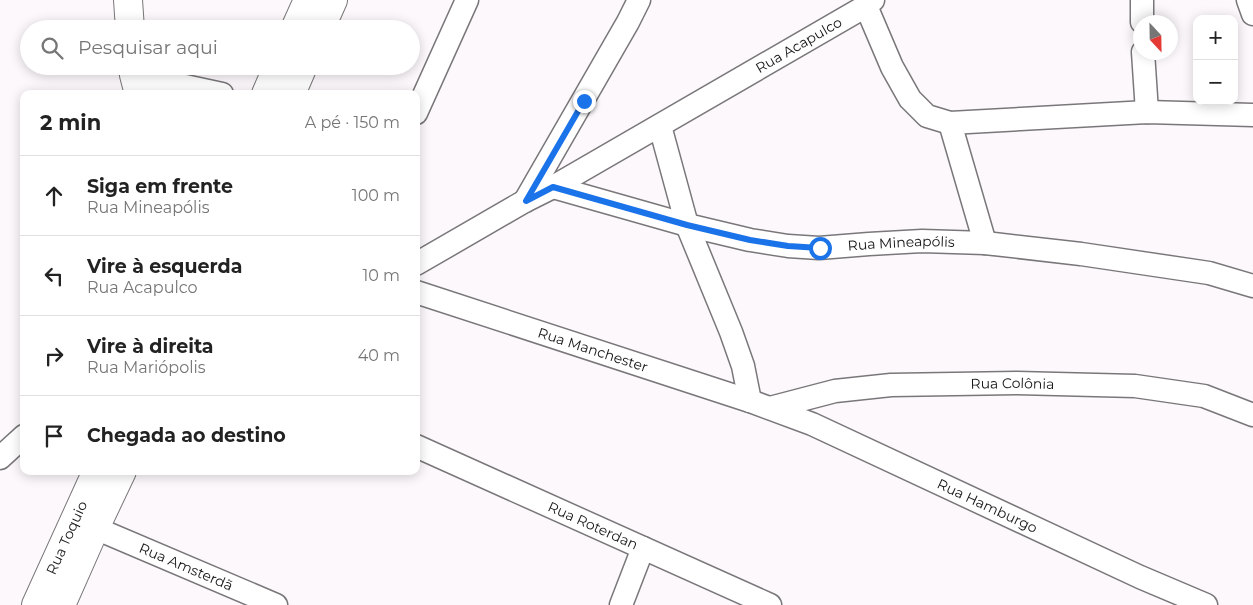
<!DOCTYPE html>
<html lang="pt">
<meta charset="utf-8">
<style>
:root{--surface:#fff;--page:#f6f6f6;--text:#222;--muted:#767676;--line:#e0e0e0}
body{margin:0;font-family:Montserrat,sans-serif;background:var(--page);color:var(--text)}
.controls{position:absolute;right:15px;top:15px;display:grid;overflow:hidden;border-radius:10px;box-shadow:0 2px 12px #0003}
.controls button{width:45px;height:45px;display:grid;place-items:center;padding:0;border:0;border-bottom:1px solid var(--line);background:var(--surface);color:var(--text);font:25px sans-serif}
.compass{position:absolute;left:1133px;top:15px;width:45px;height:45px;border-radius:50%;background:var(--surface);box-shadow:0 2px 12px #0003;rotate:158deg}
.stop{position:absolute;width:15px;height:15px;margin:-11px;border:4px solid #1a73e8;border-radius:50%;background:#fff}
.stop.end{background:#1a73e8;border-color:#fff;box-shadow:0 1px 5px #0008}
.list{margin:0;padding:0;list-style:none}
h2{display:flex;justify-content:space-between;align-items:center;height:65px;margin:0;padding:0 20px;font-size:21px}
h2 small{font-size:16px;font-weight:400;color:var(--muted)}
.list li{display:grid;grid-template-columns:32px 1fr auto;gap:15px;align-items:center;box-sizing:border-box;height:80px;padding:0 20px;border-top:1px solid var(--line)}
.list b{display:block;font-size:19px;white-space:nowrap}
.list p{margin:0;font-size:16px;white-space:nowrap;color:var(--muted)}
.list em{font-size:16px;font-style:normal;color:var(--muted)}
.icon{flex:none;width:28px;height:28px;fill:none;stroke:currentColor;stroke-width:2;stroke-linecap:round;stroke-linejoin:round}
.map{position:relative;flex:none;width:1253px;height:605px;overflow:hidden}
.search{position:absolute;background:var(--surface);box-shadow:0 2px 12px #0003;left:20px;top:20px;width:400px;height:55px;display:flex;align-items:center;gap:12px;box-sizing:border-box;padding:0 18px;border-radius:28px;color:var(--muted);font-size:19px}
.panel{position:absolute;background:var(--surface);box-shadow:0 2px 12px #0003;left:20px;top:90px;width:400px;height:385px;border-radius:10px}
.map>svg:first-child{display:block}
</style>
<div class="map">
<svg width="1253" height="605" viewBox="0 0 1253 605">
<rect width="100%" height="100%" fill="#fcf8fc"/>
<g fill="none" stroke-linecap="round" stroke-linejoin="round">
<defs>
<g id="minor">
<polyline points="1142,0 1142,22"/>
<polyline points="1248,0 1253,14"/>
<polyline points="866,6 892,67 910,99 927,116 950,123 1147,112 1253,115"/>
<polyline points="1143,52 1147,112"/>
<polyline points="134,75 222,94"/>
<polyline points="416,113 467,0"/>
<polyline points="950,123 985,243"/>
<polyline points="660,126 687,225 731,332 743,366 750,401"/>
<path id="s1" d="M553,187L687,225L750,240L788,246L819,248L869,244L922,241L985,243L1081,254L1209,273L1253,286"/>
<polyline points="525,201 628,22 639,0"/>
<path id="s2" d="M416,264L525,201L553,187L866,6L873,0"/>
<path id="s3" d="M416,292L750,401L812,424L1140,577L1206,605"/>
<path id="s4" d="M770,408L835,391L891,385L1017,383L1135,386L1204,396L1253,415"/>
<path id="s5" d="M416,446L770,605"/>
<polyline points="0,458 24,436"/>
<path id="s6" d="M95,528L276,605"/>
<polyline points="621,605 643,548"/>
</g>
<g id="tertiary">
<polyline points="128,0 130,29"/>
<polyline points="295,29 308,0"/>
<polyline points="320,29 333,0"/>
<polyline points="133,66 134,75 139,94"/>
<polyline points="266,94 278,66"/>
<polyline points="291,94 303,66"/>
<path id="s7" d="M36,605L97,471"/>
<polyline points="61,605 95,528 122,471"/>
</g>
</defs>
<!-- minor casing -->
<use href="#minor" stroke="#7a777a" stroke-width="25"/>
<!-- tertiary casing -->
<use href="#tertiary" stroke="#7a777a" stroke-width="30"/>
<!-- minor -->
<use href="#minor" stroke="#fff" stroke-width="22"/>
<!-- tertiary -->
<use href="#tertiary" stroke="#fff" stroke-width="28"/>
</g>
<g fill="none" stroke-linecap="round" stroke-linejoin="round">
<!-- route -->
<polyline stroke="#1a73e8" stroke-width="6" points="584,101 526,201 553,187 687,225 750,240 788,246 820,248"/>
</g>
<g text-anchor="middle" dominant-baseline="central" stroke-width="4.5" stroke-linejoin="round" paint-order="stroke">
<!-- street labels -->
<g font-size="14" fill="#161516" stroke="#fff">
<text stroke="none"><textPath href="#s2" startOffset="441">Rua Acapulco</textPath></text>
<text stroke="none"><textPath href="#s1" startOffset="356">Rua Mineapólis</textPath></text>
<text stroke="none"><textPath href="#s3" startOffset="186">Rua Manchester</textPath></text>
<text stroke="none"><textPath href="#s4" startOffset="245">Rua Colônia</textPath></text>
<text stroke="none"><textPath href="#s3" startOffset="611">Rua Hamburgo</textPath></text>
<text stroke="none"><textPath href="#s5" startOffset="194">Rua Roterdan</textPath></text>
<text stroke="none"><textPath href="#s7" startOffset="74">Rua Toquio</textPath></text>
<text stroke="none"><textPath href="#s6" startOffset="99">Rua Amsterdã</textPath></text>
</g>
</g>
</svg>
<div class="controls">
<button>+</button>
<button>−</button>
</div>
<svg class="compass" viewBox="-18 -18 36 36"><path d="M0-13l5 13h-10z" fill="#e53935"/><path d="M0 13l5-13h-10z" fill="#767676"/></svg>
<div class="stop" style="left:820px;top:248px"></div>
<div class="stop end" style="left:584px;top:101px"></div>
<div class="search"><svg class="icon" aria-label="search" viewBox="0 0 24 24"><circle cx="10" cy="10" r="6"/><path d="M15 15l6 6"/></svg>Pesquisar aqui</div>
<section class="panel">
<h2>2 min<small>A pé · 150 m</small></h2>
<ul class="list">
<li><svg class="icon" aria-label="ahead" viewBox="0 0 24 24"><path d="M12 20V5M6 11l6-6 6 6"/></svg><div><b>Siga em frente</b><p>Rua Mineapólis</p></div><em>100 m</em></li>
<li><svg class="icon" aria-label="left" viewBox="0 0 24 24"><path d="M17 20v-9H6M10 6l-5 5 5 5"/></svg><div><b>Vire à esquerda</b><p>Rua Acapulco</p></div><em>10 m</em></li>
<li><svg class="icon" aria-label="right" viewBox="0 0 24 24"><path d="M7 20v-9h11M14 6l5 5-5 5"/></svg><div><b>Vire à direita</b><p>Rua Mariópolis</p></div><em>40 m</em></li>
<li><svg class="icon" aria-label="arrive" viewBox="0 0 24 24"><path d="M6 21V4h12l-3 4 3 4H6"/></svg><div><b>Chegada ao destino</b></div></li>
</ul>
</section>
</div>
